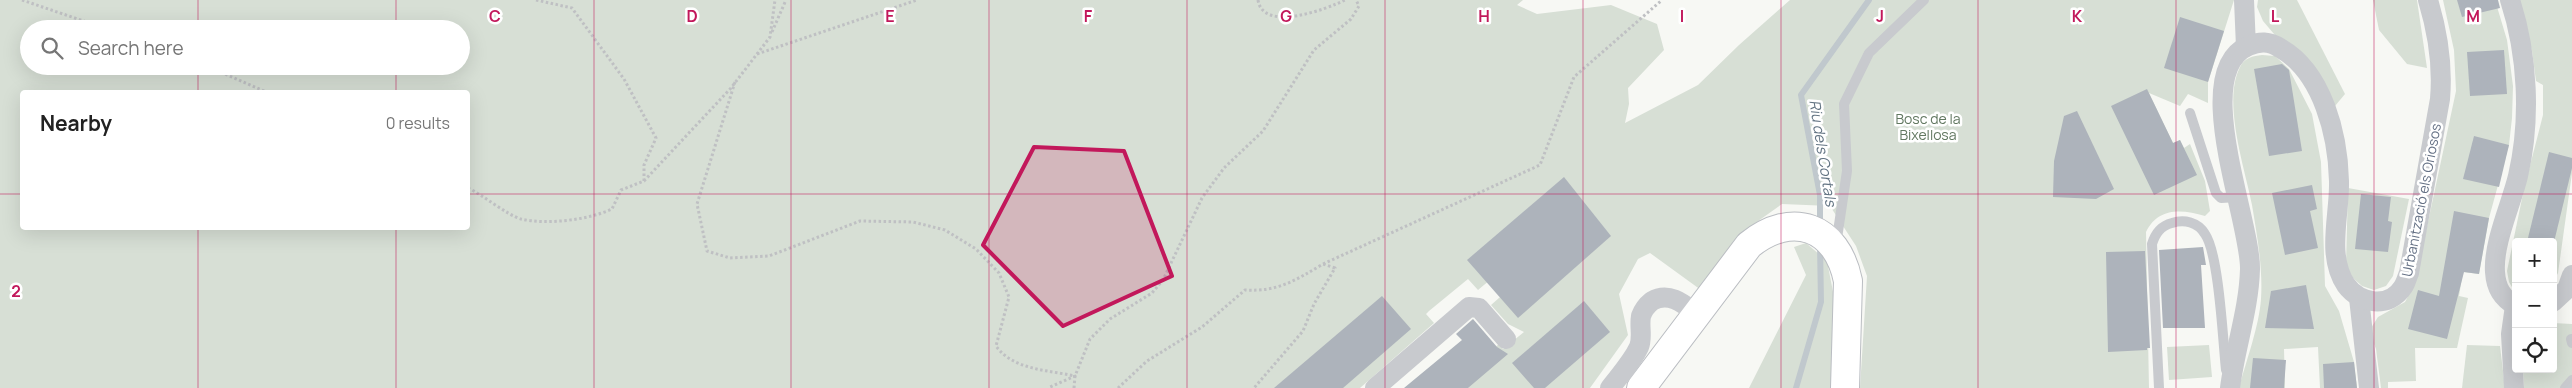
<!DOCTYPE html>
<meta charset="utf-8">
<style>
:root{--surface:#fff;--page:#f2f2f2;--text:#222;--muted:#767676;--line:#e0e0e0}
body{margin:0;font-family:Manrope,sans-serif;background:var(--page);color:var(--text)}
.controls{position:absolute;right:15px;bottom:15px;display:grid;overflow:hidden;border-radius:5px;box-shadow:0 5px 20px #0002}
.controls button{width:45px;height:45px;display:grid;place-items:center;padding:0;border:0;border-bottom:1px solid var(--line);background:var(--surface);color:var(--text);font:25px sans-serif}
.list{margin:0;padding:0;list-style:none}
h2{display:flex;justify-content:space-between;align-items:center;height:65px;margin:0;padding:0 20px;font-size:21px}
h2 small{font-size:16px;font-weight:400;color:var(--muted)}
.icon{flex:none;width:28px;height:28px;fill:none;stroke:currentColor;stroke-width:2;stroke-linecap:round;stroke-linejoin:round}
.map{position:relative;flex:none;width:2572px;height:388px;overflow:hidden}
.search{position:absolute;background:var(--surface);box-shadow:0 5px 20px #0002;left:20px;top:20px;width:450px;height:55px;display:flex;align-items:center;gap:12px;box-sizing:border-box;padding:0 18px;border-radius:28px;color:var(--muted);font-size:19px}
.panel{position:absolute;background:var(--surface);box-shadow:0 5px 20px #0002;left:20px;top:90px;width:450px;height:140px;border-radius:5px}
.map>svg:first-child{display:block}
</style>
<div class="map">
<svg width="2572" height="388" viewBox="0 0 2572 388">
<rect width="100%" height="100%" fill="#f7f8f4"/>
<!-- green -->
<g fill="#d7dfd5" fill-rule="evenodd">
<path d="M0,0H1523L1517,5L1537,14L1611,5L1657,24L1664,50L1628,88L1629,104L1625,123L1698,85L1739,45L1790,0H2234L2208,82V103L2188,94L2180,106L2149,93L2173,143L2180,140L2184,148L2190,144L2205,181L2210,211L2205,216C2182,209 2158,207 2146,232L2149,388H1860L1867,276L1856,246L1830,206L1782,204L1744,231L1701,290L1650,253L1638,259L1619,294L1628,335L1590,388H1468L1485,356L1499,344L1503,349L1524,332L1508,324L1491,305L1582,225L1583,202L1478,290L1468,279L1429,311L1426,314L1434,323L1360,388H0ZM29,29H461V66H29ZM22,92H468V228H22Z"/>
<polygon points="2258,0 2297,0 2345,94 2335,106 2263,21 2257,7"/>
<polygon points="2373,0 2417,0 2427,68 2407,64 2379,30"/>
<polygon points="2443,0 2495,0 2507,40 2513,86 2512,118 2509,145 2489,218 2479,274 2463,272 2459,296 2468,298 2457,348 2415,348 2416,381 2388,382 2388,388 2381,388 2376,349 2370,334 2371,328 2378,317 2405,302 2415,283 2456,91 2454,50"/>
<polygon points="2518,0 2572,0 2572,173 2558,273 2553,283 2553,242 2516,242 2516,294 2509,282 2507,271 2524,189 2543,115 2543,85 2536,81 2532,51"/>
<path d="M2262,55L2275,56L2289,69L2312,114L2321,162L2325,286L2339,311L2354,362L2357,388H2320L2318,347L2284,349L2285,388H2239C2246,361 2259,327 2261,299C2263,268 2257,235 2252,205C2245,168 2222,102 2240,67C2244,58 2253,56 2262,55Z"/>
<polygon points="2348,188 2409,199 2393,276 2386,286 2374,290 2362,286 2353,278 2346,265"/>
<polygon points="1806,243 1827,261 1835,302 1833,388 1749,388 1806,275 1794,247"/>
<polygon points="2553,323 2572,324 2572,388 2524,388 2523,369 2553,369"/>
<polygon points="2209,345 2212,377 2169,380 2167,347"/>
<polygon points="2467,345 2500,346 2505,388 2462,388"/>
</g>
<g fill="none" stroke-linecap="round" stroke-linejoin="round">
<!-- stream -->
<g stroke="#c0c8cd" stroke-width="6">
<polyline points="1820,225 1820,195 1801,95 1869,0"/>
<polyline points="1796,388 1821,302 1820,245"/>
</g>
</g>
<!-- building -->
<g fill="#adb3bb">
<polygon points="2457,0 2498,0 2500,8 2462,17"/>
<polygon points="2180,17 2224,31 2208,82 2164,68"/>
<polygon points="2504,50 2507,94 2470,96 2467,52"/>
<polygon points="2282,64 2289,70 2302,151 2269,156 2254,69"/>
<polygon points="2147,89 2173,143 2180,140 2197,175 2154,195 2111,106"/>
<polygon points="2077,111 2114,189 2096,199 2053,197 2054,161 2064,116"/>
<polygon points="2474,136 2509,145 2499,187 2463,179"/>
<polygon points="2549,152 2572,158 2572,168 2554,242 2527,242"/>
<polygon points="1564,177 1611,236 1518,318 1467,260"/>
<polygon points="2312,185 2317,209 2310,211 2318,248 2285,255 2272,193"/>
<polygon points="2361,194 2391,197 2388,221 2392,222 2388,252 2355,249"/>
<polygon points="2454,211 2489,218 2479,274 2464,272 2447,339 2408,329 2418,290 2439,296"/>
<polygon points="2203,247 2206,265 2201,265 2205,328 2163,328 2159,250"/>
<polygon points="2145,251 2150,348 2147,348 2147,350 2108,352 2106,252"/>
<polygon points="2306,285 2314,329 2265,328 2271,291"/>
<polygon points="1382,296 1411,329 1343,388 1274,388"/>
<polygon points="1584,301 1610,332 1545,388 1534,388 1512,363"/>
<polygon points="1473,319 1497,347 1508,354 1468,388 1404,388 1462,340 1456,334"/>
<polygon points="2253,358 2286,360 2284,388 2250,388"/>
<polygon points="2354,362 2357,388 2324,388 2323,364"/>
</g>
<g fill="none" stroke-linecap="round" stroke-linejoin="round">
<defs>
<path id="secondary" d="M1641,388L1749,245C1792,210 1837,226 1848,281L1845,388"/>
</defs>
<!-- secondary casing -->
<use href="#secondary" stroke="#babdc2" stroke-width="30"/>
<!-- path -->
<g stroke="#bfc0c3" stroke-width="3" stroke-dasharray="2.5 2.5" stroke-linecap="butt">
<polyline points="22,0 107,29"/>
<polyline points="536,0 572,8 624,79 656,138 644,165 644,181"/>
<path d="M1258,0C1263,33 1327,9 1345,0"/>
<polyline points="772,32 786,0"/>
<polyline points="757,54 917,0"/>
<polyline points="207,66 266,92"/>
<path d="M735,82L697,204L707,251L730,258L769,256L860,221L913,222L945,230L976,249L999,273L1009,297L996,346C1013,370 1048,370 1075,376L1048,388"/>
<path d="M468,188C483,195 507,215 521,219C547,225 588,220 612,209L621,190L644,181L731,88L770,37L775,0"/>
<polyline points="1323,264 1540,165 1574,77 1662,0"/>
<polyline points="1074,388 1075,376 1090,339 1110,319 1152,293 1163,280 1202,198 1224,168 1263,131 1314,50 1351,19 1359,6 1356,0"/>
<path d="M1118,388L1147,361L1202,327L1245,290C1278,292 1296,280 1323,264L1335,268L1314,304L1303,331L1254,388"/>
</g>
<!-- lane -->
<g stroke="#c8cace" stroke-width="10">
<polyline points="2190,113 2216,193 2221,198 2238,197"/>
<polyline points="1836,245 1847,171 1844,104 1869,53 1924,0"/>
<polyline points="2571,339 2572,343"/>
<path d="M2159,388L2152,244C2155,234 2160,226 2172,223C2184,219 2198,222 2205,234C2219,254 2223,342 2226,370"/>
<polyline points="2565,388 2572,380"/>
</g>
<!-- street -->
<g stroke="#c8cace" stroke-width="20">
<polyline points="2244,0 2246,47"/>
<path d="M2510,0C2528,55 2531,120 2518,176C2511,205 2493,243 2495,272C2496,288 2502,298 2516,306"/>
<polyline points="2359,298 2369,388"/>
<polyline points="2553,302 2567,289 2572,275"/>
<polyline points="1375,388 1469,307 1479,308 1506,339"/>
<path d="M1610,388C1620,375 1632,362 1639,347C1643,337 1639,327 1641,316C1643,310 1647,305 1652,301C1669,291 1684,304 1697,314"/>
<path d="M2230,388C2235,348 2249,309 2250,269C2251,221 2189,72 2248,46C2260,41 2269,41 2280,48C2323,72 2338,136 2339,181C2340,215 2326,255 2346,285C2360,304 2389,309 2403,287C2406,283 2407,277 2409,273L2440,99C2443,65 2438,33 2428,0"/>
<polyline points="2514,388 2511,334 2515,306"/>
</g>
<!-- secondary -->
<use href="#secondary" stroke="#fff" stroke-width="28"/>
</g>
<!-- marked area -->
<path fill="#c2185b" fill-opacity="0.2" stroke="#c2185b" stroke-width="4" stroke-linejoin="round" d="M1034,147L1124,151L1172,276L1063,326L983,245Z"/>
<!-- grid -->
<path fill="none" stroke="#c2185b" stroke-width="1" stroke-opacity="0.55" d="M198,0V29M396,0V29M594,0V388M791,0V388M989,0V388M1187,0V388M1385,0V388M1583,0V388M1781,0V388M1978,0V388M2176,0V388M2374,0V388M198,66V92M396,66V92M0,194H22M468,194H2572M198,228V388M396,228V388"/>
<g text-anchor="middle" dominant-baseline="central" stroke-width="5" stroke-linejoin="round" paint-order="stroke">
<!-- park labels -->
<g font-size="14" fill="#627861" stroke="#fff">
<text x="1928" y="118">Bosc de la<tspan x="1928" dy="16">Bixellosa</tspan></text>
</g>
<!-- street labels -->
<g font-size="14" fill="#667286" stroke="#fff">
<text transform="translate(2421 200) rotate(-79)">Urbanització els Oriosos</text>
</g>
<!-- water labels -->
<g font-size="15" font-style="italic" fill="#627382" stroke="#fff">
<text transform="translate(1823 153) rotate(81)">Riu dels Cortals</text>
</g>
</g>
<g font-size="16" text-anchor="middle" font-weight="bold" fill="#c2185b" stroke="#fff" stroke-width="5" stroke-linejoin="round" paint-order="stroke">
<text x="495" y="22">C</text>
<text x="692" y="22">D</text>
<text x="890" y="22">E</text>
<text x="1088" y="22">F</text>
<text x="1286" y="22">G</text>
<text x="1484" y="22">H</text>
<text x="1682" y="22">I</text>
<text x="1880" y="22">J</text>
<text x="2077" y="22">K</text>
<text x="2275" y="22">L</text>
<text x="2473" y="22">M</text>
<text x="16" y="297">2</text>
</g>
</svg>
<div class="controls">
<button>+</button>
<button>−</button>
<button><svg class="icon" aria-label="locate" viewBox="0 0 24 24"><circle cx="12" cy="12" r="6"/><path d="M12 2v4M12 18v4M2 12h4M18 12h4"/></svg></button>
</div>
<div class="search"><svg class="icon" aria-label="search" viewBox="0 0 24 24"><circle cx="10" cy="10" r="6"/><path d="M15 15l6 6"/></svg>Search here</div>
<section class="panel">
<h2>Nearby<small>0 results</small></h2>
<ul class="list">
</ul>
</section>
</div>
